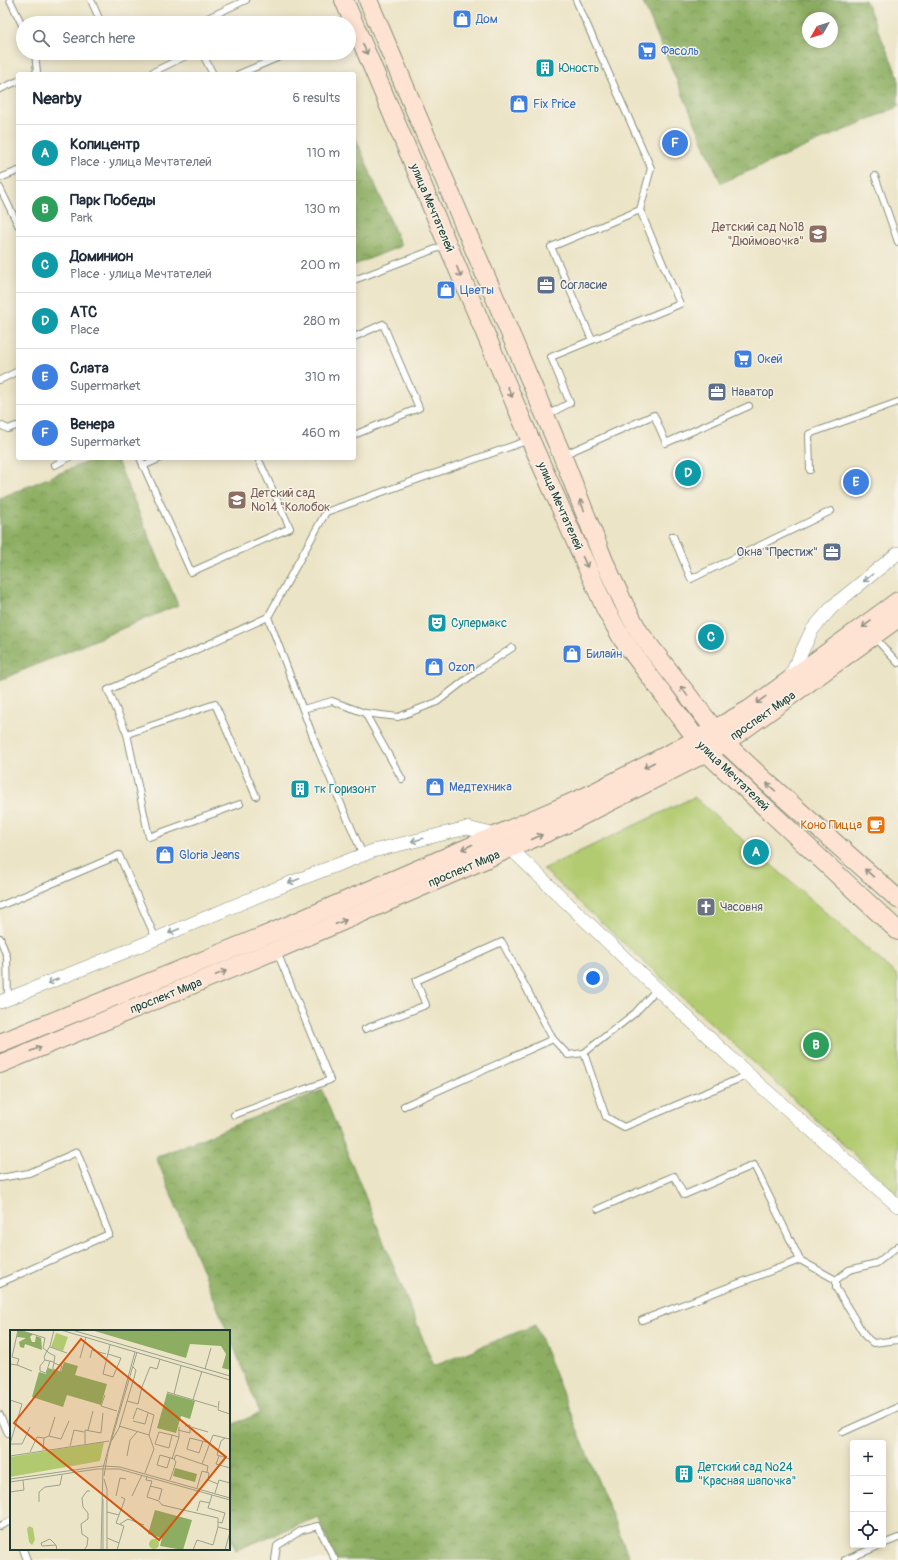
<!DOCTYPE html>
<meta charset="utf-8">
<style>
:root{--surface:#fff;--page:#f2f2f3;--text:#1f2937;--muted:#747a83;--line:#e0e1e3;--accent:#1f6fb2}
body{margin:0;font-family:Pangolin,sans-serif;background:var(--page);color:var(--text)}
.controls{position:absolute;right:12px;bottom:12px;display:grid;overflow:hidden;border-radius:4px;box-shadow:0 2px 10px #0003}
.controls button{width:36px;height:36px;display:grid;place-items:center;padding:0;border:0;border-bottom:1px solid var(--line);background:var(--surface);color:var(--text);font:20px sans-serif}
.compass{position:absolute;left:802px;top:12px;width:36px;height:36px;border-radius:50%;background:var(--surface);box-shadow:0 2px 10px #0003;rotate:231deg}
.you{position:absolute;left:593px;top:978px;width:14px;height:14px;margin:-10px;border:3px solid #fff;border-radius:50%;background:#1a73e8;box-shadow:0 0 0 6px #1a73e833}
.badge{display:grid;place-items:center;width:26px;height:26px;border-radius:50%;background:var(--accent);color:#fff;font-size:13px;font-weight:700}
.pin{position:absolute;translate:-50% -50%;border:2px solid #fff;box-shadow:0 1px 4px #0006}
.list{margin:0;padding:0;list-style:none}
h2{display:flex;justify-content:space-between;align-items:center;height:52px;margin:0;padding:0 16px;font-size:17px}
h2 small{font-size:13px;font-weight:400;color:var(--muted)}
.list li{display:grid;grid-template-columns:26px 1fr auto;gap:12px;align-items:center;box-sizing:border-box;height:56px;padding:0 16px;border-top:1px solid var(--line)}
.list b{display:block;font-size:15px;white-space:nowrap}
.list p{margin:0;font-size:13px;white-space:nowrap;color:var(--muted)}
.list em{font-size:13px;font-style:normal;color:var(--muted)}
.icon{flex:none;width:22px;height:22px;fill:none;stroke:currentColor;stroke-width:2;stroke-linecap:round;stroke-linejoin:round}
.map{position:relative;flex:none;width:898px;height:1560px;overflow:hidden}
.search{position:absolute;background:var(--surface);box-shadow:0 2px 10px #0003;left:16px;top:16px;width:340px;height:44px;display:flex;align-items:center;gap:10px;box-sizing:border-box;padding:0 14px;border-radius:22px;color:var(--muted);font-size:15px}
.panel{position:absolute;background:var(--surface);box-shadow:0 2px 10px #0003;left:16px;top:72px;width:340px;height:388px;border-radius:4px}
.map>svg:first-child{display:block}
</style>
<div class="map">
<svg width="898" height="1560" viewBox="0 0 898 1560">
<defs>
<pattern id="forest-crowns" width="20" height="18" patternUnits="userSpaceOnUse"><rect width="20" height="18" fill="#8dae62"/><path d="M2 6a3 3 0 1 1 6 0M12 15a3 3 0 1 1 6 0" fill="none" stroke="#738f52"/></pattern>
</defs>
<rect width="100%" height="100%" fill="#f7f3e8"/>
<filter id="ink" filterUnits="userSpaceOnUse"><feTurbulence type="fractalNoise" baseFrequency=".025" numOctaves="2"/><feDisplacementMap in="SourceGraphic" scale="8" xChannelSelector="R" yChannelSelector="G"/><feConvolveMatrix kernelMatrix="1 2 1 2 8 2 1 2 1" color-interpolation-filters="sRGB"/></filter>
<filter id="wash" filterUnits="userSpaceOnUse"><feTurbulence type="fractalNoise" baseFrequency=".012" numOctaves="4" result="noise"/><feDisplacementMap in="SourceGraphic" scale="16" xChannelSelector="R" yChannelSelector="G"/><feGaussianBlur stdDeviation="0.9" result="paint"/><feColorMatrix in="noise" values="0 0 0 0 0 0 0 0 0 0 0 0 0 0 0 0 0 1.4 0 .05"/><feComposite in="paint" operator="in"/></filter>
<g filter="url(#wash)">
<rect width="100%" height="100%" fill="#ece4c6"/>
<!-- forest -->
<g fill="url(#forest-crowns)" stroke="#56764b" fill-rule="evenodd">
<path d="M642,0H865L898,76V107L721,183ZM808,18H832V42H808Z"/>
<polygon points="354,134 401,246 354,265"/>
<polygon points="96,458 116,458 178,605 0,680 0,498"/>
<polygon points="322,1090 434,1366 535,1325 630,1560 335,1560 318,1517 236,1550 229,1533 229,1426 260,1413 229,1335 229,1331 227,1331 156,1157"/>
</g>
<!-- green -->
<polygon fill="#b2ca6f" stroke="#688452" points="694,797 898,976 898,1195 543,869"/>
</g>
<g filter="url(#ink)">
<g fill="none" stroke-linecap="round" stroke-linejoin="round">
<defs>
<g id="lane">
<polyline points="10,0 23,27"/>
<polyline points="91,0 101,23"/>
<polyline points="197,23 246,0"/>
<polyline points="202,53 213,74"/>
<polyline points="34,74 37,72 35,53"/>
<polyline points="154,74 153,72 192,53"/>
<polyline points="239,74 289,53"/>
<polyline points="0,89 18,81"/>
<polyline points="875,176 898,242"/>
<polyline points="0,178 18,171"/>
<polyline points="0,188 18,225"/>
<polyline points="354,280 446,245"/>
<polyline points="354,337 383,324 419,408 354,435"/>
<polyline points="592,340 551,247 640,210"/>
<polyline points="0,380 18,371"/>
<polyline points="547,415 570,403 551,357 680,304 640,210 651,168 576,0"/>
<polyline points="0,425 8,429 16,426"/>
<polyline points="563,455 654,415 666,443 749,406"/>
<polyline points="140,458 191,572 290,528 258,458"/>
<polyline points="55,465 68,458"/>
<polyline points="143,466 161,458"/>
<polyline points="810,470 809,434 898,402"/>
<polyline points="673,536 691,579 831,511"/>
<polyline points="874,637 898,663"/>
<polyline points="303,709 332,701 365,713 398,717 437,702 481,668 512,648"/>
<polyline points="365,713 402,779"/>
<polyline points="127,734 215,704 256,796"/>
<polyline points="240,804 149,837 127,734 108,690 268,617"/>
<polyline points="363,855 318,750 268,617 326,512 529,440"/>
<polyline points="0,906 119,855 156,939"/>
<polyline points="0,938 7,957 8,999"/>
<polyline points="365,1029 426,1005 416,981 502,942 553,1039 568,1055 584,1053 635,1013 657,989"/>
<polyline points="584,1053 606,1117 624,1127 748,1075"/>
<polyline points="404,1106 553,1039"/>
<polyline points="234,1115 330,1080 277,952"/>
<polyline points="0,1178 29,1173 77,1152 109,1234 0,1283"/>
<polyline points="598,1209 674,1176 684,1195 754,1165 800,1260 836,1280"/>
<polyline points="898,1246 877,1263 849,1270 836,1280 836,1288 865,1336 873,1343 898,1340"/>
<polyline points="642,1320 800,1260"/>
<polyline points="0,1415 8,1433 11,1432"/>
<polyline points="843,1432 898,1407"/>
<polyline points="0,1526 11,1521"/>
<polyline points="883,1544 898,1538"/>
<polyline points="23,1549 27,1560"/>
<polyline points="275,1560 277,1546 302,1530 318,1526 335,1560"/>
<polyline points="845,1560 881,1545"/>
</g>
<g id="street">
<polyline points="789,679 812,630 833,606 898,553"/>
<polyline points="511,849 657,989 761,1086 898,1206"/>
<polyline points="0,1002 127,951 272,890 373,851 467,828 496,835"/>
</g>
<g id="secondary">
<polyline points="344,0 530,439 606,610 623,640 707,753 898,931"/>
<polyline points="368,0 562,455 604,561 624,604 639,632 725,743 761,777 898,899"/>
<polyline points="0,1043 271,933 587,796 696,740 750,709 898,601"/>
<polyline points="0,1064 276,950 564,825 725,743 898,618"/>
</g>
</defs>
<!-- lane casing -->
<use href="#lane" stroke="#86907d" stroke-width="8"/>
<!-- street casing -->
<use href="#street" stroke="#86907d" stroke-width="14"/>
<!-- secondary casing -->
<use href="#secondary" stroke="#86907d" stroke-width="20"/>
<!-- lane -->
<use href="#lane" stroke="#fff" stroke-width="6"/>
<!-- street -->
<use href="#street" stroke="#fff" stroke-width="13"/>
<!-- secondary -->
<use href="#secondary" stroke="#fee3d2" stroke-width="18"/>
</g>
<!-- one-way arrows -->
<defs><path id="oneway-shaft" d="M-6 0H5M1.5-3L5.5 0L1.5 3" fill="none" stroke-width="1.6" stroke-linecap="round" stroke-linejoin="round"/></defs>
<g stroke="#8e9083">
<use href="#oneway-shaft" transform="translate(365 49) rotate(67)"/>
<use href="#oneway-shaft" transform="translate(459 272) rotate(67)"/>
<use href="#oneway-shaft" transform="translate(510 392) rotate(67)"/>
<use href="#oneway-shaft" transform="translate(582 505) rotate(-112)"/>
<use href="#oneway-shaft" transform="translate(585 562) rotate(66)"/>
<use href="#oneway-shaft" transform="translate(867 624) rotate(144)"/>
<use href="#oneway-shaft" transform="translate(684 691) rotate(-127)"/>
<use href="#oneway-shaft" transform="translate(761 700) rotate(144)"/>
<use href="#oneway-shaft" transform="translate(649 765) rotate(153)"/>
<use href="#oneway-shaft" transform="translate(771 787) rotate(-138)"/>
<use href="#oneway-shaft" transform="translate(537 837) rotate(-24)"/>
<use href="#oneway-shaft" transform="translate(467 847) rotate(156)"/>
<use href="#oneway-shaft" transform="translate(869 873) rotate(-139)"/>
<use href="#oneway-shaft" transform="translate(341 922) rotate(-23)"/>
<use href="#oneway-shaft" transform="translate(221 973) rotate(-22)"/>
<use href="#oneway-shaft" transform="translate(36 1049) rotate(-22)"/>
</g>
<g stroke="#8f9e9a">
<use href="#oneway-shaft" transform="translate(868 578) rotate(141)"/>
<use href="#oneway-shaft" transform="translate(417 840) rotate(166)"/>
<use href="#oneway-shaft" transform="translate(294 881) rotate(159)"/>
<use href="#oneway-shaft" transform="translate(174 931) rotate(157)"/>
<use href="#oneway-shaft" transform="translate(53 981) rotate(158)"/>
</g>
</g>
<!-- icons -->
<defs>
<symbol id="shop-square" viewBox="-11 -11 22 22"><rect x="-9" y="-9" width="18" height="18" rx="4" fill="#3f7fe0" stroke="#f7f3e8"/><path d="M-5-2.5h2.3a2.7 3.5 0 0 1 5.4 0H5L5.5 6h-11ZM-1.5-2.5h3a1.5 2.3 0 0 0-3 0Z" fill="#fff"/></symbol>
<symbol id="supermarket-square" viewBox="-11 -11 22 22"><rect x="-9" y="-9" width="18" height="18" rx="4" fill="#3f7fe0" stroke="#f7f3e8"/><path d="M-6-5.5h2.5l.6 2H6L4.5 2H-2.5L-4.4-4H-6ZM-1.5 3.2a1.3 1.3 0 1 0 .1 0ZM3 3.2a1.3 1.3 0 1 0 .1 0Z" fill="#fff"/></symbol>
<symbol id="building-square" viewBox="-11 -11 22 22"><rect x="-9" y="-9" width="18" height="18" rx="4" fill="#0f9aa8" stroke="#f7f3e8"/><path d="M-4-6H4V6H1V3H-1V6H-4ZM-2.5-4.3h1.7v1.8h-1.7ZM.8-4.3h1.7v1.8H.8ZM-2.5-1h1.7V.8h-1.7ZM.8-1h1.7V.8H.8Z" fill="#fff"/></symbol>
<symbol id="school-square" viewBox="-11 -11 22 22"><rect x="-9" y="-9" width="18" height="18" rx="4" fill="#8d6e63" stroke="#f7f3e8"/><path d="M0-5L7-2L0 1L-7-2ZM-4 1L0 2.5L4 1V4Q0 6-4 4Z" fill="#fff"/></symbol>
<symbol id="office-square" viewBox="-11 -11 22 22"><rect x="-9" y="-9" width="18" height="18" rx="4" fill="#5c6f8a" stroke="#f7f3e8"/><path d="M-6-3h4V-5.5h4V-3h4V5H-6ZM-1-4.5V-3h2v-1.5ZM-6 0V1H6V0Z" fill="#fff"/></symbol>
<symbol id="theatre-square" viewBox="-11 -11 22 22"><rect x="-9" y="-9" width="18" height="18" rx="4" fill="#0f9aa8" stroke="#f7f3e8"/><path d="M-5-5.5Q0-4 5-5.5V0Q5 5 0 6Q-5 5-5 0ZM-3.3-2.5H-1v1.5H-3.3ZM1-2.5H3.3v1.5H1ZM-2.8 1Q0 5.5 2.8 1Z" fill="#fff"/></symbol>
<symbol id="cafe-square" viewBox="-11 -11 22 22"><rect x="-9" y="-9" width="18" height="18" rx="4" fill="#e8710a" stroke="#f7f3e8"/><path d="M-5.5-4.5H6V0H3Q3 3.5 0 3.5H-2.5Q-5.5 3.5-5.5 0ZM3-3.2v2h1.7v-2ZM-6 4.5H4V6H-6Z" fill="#fff"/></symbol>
<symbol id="church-square" viewBox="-11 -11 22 22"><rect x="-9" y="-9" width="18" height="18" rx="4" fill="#6b7280" stroke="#f7f3e8"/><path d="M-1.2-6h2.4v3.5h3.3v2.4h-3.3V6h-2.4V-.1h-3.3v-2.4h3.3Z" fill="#fff"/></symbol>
</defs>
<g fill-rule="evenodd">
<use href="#shop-square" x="451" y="8" width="22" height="22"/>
<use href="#supermarket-square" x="636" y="40" width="22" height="22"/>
<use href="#building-square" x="534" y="57" width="22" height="22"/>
<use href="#shop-square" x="508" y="93" width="22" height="22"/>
<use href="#school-square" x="807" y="223" width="22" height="22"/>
<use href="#office-square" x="535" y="274" width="22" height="22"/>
<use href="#shop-square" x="435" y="279" width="22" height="22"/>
<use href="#supermarket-square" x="732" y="348" width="22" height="22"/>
<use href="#office-square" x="706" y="381" width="22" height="22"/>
<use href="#school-square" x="226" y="489" width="22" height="22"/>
<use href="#office-square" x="821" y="541" width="22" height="22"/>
<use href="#theatre-square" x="426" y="612" width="22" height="22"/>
<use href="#shop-square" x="561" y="643" width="22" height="22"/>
<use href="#shop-square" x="423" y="656" width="22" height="22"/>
<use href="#shop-square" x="424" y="776" width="22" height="22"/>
<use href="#building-square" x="289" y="778" width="22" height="22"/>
<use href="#cafe-square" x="865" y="814" width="22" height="22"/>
<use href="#shop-square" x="154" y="844" width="22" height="22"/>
<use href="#church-square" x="695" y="896" width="22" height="22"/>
<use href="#building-square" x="673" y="1463" width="22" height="22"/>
</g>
<g text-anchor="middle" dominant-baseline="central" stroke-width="3" stroke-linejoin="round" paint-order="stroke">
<!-- shop labels -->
<g font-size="12" fill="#366cbe" stroke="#f7f3e8" text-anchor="start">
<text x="476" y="19">Дом</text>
<text x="661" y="51">Фасоль</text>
<text x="533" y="104">Fix Price</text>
<text x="460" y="290">Цветы</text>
<text x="757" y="359">Окей</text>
<text x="586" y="654">Билайн</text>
<text x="448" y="667">Ozon</text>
<text x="449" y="787">Медтехника</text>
<text x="179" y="855">Gloria Jeans</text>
</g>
<!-- culture labels -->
<g font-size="12" fill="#0d838f" stroke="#f7f3e8" text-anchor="start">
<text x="559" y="68">Юность</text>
<text x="451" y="623">Супермакс</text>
<text x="314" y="789">тк Горизонт</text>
<text x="698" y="1467">Детский сад №24<tspan x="698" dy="14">"Красная шапочка"</tspan></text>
</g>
<!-- street labels -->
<g font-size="12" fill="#1f3d34" stroke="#f7f3e8">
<text transform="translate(432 208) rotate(67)">улица Мечтателей</text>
<text transform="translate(560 506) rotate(66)">улица Мечтателей</text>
<text transform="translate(763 716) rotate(-35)">проспект Мира</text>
<text transform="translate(733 776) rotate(44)">улица Мечтателей</text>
<text transform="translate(464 869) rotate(-23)">проспект Мира</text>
<text transform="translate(166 996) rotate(-22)">проспект Мира</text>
</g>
<!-- education labels -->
<g font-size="12" fill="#785e54" stroke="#f7f3e8" text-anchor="end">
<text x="804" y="227">Детский сад №18<tspan x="804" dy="14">"Дюймовочка"</tspan></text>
<text x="251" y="493" text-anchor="start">Детский сад<tspan x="251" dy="14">№14 "Колобок</tspan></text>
</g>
<!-- service labels -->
<g font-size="12" fill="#4e5e75" stroke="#f7f3e8" text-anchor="start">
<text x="560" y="285">Согласие</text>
<text x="731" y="392">Наватор</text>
<text x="818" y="552" text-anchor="end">Окна "Престиж"</text>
</g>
<!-- food labels -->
<g font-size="12" fill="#c56008" stroke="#f7f3e8" text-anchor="end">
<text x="862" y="825">Коно Пицца</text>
</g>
<!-- worship labels -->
<g font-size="12" fill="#5b616d" stroke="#f7f3e8" text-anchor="start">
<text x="720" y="907">Часовня</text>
</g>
</g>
<!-- overview -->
<g transform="translate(10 1330)">
<rect width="220" height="220" fill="#ece4c6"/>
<path d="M8,0L23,4L20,7L22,12H25L26,6L31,8L32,20L15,14L14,18L10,17L9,12L16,8L7,7ZM81,0H220V40L212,38L216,24L211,16L180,14L176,28ZM54,32L68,36L65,45L97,54L91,75L57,65L53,77L22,67L29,42L36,44L38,38L51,42ZM157,63L185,71L180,89L171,86L166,103L147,98ZM165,138L187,144L185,152L163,146ZM145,180L182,190L173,220L150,216L152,208L138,204Z" fill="#8dae62"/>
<path d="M46,3L58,7L53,21L41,17ZM94,112L90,131L0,147V127ZM19,196L23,198L25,210L22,215L19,212L17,199ZM139 214a5 5 0 1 1 10 0a5 5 0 1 1-10 0Z" fill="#b2ca6f"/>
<path fill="none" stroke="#9aa18c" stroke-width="1" d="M9,0L35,8L33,18L37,21L39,23L45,26L44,32L35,30L34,27L37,21L40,16L44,0M51,0L220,50M62,0L220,46M40,17L57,23M98,24L111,28L103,47L93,44L100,15M70,28L76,7M80,28L82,20L96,24M35,30L30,36V41L36,43L40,31M44,33L52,36L50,42L43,39V37L44,33V32M0,34L7,35L9,29L2,27L8,0M7,35L22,41M195,39L201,18M123,52L132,57L140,37L147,39L150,29M157,62L207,77M164,64L171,36M95,65L91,76L107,81M0,70L12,74L0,114M183,70L192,41M117,71L128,74L132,57M209,71L208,80L220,84M123,89L127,78L144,85L139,105M123,91L135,94L138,83M109,96L139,105L144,119L135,143M181,97L198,102M78,100L83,81M168,100L180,103V95L175,96M162,105L159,118L145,114L149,102L162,105L169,107M39,106L45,87M34,108L39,106L51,109L59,91M220,109L215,108L211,111L207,125L220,129M102,110L109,98L124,48L126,40L123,37M193,111L189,123L177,119L180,108L200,113M0,114H12L20,97M75,114V100L91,103L93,83M60,116L64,100L74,102M20,122L27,107L34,108L33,120M0,126L99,111M117,126L120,110L127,102M209,126L206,134L220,138M160,128L157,138L147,135L150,125L164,129L166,125L198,136L197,142M162,129L169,107V97M192,134L203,105L215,108M94,146L98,122L127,22M137,146L136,150L142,151L137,167L149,171L152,175L208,188V197L220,200M0,149L93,136L110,137L220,168M94,149L97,159V220M160,150L166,132L164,129M0,152L87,139H109L220,170M140,156L152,159L149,170M187,158L192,141L199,143L198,150L208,154M0,162L14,160L13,150M205,163L209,150L220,153M202,165L198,178L215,183L212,193L208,192M106,166L110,148L116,149M122,166L132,145M93,169V220M29,172V162L35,157L50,155L52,145M187,181L190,171L200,173M97,182L109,185L115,169L111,167M110,194L118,189L134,195M97,208L109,213M46,215L32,216L31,213L40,209L46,215L47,220M74,220L77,216L78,208L72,204L71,194L78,189V183L73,177L72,168L77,161H80M91,220L93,138L125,22M107,220L114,196L106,193L109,185M183,220L187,210L203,215L208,197M215,220L220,202"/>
<path fill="#d45610" fill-opacity="0.15" stroke="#d45610" stroke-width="2" d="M71,9L216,127L149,210L4,93Z"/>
<rect width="220" height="220" fill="none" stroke="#1f3d34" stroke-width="2"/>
</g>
</svg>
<div class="controls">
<button>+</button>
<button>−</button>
<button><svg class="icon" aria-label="locate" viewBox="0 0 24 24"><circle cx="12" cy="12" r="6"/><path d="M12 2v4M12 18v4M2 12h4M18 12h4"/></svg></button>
</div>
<svg class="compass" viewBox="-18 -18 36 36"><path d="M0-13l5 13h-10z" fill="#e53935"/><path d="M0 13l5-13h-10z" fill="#747a83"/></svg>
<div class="you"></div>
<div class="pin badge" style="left:756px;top:852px;background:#0f9aa8">A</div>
<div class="pin badge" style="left:816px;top:1045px;background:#2e9e5b">B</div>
<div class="pin badge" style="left:711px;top:637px;background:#0f9aa8">C</div>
<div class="pin badge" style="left:688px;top:473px;background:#0f9aa8">D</div>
<div class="pin badge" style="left:856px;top:482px;background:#3f7fe0">E</div>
<div class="pin badge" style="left:675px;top:143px;background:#3f7fe0">F</div>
<div class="search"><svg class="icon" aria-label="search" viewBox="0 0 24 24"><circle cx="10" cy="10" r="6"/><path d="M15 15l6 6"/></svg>Search here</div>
<section class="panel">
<h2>Nearby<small>6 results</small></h2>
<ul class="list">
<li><span class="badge" style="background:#0f9aa8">A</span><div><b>Копицентр</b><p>Place · улица Мечтателей</p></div><em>110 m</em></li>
<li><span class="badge" style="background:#2e9e5b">B</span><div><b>Парк Победы</b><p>Park</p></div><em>130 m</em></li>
<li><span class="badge" style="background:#0f9aa8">C</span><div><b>Доминион</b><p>Place · улица Мечтателей</p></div><em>200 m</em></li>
<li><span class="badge" style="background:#0f9aa8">D</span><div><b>АТС</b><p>Place</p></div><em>280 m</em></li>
<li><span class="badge" style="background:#3f7fe0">E</span><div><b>Слата</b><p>Supermarket</p></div><em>310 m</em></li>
<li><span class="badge" style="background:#3f7fe0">F</span><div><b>Венера</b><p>Supermarket</p></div><em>460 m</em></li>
</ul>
</section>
</div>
